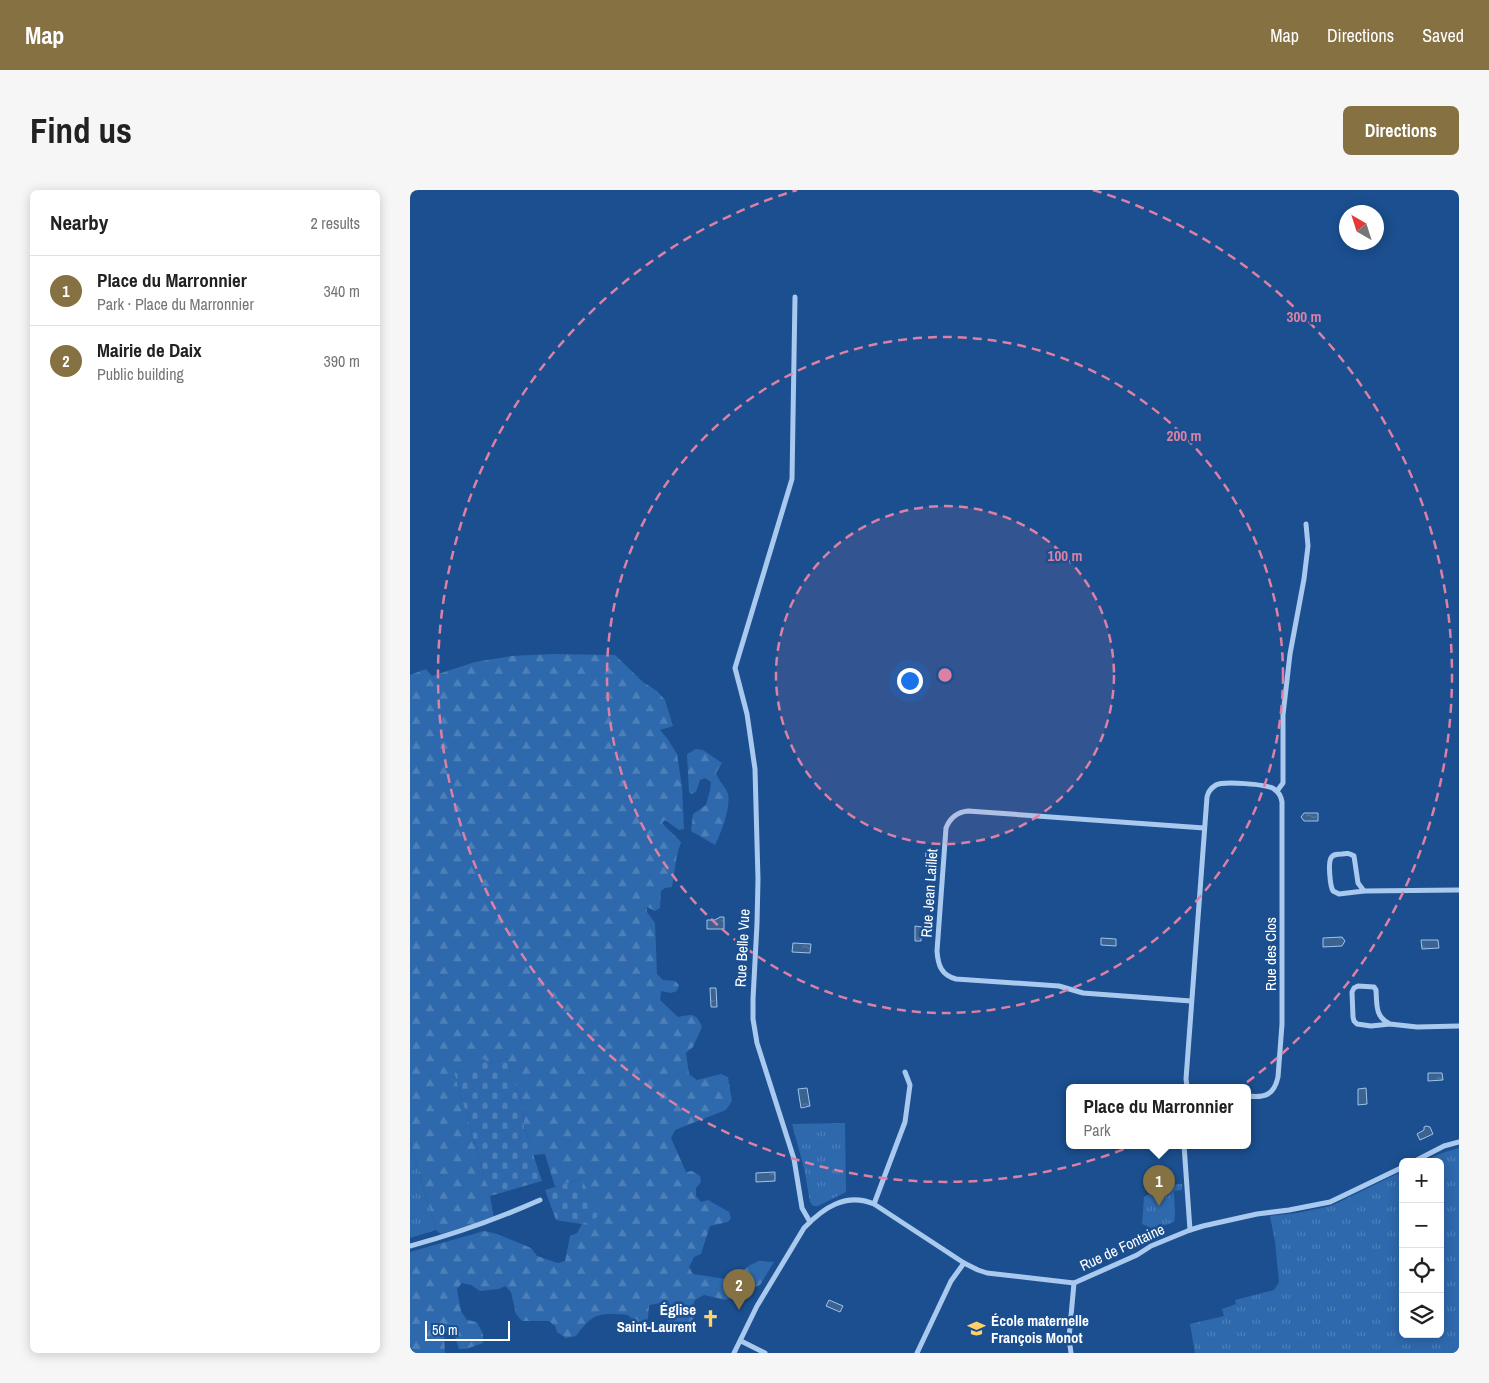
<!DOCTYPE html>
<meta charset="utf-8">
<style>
:root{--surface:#fff;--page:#f6f6f6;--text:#222;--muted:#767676;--line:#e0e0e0;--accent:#857141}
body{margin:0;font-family:"Archivo Narrow",sans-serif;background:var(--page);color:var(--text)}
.controls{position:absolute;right:15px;bottom:15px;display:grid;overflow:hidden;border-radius:8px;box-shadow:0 2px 12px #0003}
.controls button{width:45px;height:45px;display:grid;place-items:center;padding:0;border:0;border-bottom:1px solid var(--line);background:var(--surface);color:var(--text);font:25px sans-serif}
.compass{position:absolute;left:929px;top:15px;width:45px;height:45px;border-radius:50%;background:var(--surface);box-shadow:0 2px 12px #0003;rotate:321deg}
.scale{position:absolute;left:15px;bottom:12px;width:85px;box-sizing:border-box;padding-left:5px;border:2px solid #fff;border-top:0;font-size:14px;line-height:18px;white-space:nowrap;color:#fff;-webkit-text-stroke:4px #1b4f8f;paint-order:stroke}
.you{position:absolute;left:499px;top:490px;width:18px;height:18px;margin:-12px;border:4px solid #fff;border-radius:50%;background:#1a73e8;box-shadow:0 0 0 8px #1a73e833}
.badge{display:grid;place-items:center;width:32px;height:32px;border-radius:50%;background:var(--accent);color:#fff;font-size:16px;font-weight:700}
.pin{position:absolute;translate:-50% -41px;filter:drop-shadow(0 1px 2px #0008)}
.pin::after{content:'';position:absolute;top:26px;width:18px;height:15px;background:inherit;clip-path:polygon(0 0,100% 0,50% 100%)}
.popup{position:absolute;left:656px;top:894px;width:185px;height:65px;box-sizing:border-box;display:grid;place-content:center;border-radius:8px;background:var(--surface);filter:drop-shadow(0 1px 4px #0005);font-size:16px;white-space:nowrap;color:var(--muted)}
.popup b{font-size:19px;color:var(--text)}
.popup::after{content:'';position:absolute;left:50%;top:100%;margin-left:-10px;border:10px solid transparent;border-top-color:var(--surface)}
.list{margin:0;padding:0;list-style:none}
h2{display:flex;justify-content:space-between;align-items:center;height:65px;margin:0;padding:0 20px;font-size:21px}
h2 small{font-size:16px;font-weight:400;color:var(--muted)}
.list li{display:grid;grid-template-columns:32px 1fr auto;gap:15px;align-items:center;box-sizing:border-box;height:70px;padding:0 20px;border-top:1px solid var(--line)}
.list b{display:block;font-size:19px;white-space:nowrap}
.list p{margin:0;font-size:16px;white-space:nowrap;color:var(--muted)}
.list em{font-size:16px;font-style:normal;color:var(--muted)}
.icon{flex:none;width:28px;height:28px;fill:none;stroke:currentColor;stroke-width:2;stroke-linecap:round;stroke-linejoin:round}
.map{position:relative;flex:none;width:1049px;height:1163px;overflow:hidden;border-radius:8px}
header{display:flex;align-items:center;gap:30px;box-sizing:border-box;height:70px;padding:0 25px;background:var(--accent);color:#fff}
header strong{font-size:24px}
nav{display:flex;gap:28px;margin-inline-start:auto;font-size:18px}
.intro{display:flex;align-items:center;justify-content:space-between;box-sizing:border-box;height:120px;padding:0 30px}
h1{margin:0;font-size:35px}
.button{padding:12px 22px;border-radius:8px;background:var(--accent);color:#fff;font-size:18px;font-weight:700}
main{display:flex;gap:30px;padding:0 30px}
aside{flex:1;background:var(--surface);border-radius:8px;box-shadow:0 2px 12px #0003}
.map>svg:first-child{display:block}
</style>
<header>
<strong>Map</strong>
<nav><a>Map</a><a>Directions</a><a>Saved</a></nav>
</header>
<div class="intro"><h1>Find us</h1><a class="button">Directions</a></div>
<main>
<aside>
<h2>Nearby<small>2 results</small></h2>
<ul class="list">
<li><span class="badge">1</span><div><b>Place du Marronnier</b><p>Park · Place du Marronnier</p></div><em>340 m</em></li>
<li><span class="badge">2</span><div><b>Mairie de Daix</b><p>Public building</p></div><em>390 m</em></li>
</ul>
</aside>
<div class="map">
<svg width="1049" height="1163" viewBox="0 0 1049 1163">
<defs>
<pattern id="grass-tufts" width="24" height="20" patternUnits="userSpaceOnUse" patternTransform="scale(1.25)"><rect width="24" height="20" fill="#2e69ad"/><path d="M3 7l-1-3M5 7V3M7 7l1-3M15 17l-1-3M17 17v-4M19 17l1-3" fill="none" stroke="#4d80b9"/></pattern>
<pattern id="forest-firs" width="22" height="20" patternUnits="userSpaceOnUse" patternTransform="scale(1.25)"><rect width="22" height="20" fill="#2e69ad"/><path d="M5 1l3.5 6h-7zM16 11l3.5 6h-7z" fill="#4d80b9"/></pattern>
<pattern id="cemetery-stones" width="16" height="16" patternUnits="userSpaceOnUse" patternTransform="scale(1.25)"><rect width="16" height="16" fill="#2e69ad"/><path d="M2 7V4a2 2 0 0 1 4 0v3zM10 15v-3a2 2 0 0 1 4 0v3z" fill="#4d80b9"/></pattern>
<pattern id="water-ripples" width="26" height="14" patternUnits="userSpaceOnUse" patternTransform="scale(1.25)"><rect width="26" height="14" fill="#3c6290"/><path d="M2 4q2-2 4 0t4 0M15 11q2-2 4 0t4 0" fill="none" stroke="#597aa1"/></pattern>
</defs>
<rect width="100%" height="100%" fill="#1b4f8f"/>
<!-- grass -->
<g fill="url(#grass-tufts)">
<polygon points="435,933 436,1002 408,1016 403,1016 400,1012 394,978 382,934"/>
<polygon points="0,952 26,1040 0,1048"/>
<polygon points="1049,958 1049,1163 785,1163 780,1134 814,1126 812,1119 826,1114 825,1110 864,1100 869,1092 865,1052 860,1026 887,1023 921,1016 993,981 993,1144 1030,1144 1030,972 1011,972 1032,963"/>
<polygon points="772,994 772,1000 764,1001 765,1025 764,1032 744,1039 732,1034 734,1007 755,995"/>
</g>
<!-- forest -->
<g fill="url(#forest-firs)">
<path d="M142,464L205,465L233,492L247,501L255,510L263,536L250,540L257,548L267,564L272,597L274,639L269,640L255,630L252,633L271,652L267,665L262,697L255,698L251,701L250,718L245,721L237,717V722L245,733L247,784L253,790L265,791L269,795L267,801L261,803L251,801L250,810L268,827C282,824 286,822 292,837L283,857L276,863L279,884L287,890L311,884L318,887L322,911L316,920L265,940L261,948L276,982L282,981L290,986L291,992L286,998V1006L291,1012L298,1010L319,1022L321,1028L318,1032L300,1036L291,1064L284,1067L279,1077L283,1084L316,1089L330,1083L340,1075L349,1071L364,1072L350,1095L316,1110L294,1105L285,1110L282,1118L284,1128L271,1145C254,1135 258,1129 257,1112L239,1115L238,1128L234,1134L226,1133L218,1125C189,1123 184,1122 166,1146L156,1148L147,1142L145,1136L139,1131H112L106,1124L101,1102L95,1096L89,1099L70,1101L61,1095L52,1093L47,1099L51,1121L57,1130L67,1132L73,1144V1153L56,1159H49L44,1143L39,1140L34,1145L35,1163H0V1062L74,1041L87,1044L121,1058L127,1066L148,1073L155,1071L160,1046L167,1043L172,1034L177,1035L171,989L145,997L135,964L123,965L114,936L113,918L96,868L80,874L44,882L80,1006L84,1028L31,1044L26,1040L0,952V485L16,479L22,486L65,472L101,466Z"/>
<path d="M286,559L293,560L312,573L306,583C309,592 316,597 318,604C321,618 311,643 305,655L281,641L283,624L296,615L300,600L301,592L295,588L290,590L286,602L282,604L279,602L277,564Z"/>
</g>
<!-- cemetery -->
<g fill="url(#cemetery-stones)">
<path d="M96,868L113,918L114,937L132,991L80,1006L44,882L60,878C64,872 67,870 74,869L80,874Z"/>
<polygon points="171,989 189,1020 187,1027 177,1035 146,1030 135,1000"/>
</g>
<!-- water -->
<g fill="url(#water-ripples)" stroke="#9cc4f0">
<polygon points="894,623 908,623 908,631 894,631 891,627"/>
<polygon points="516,661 524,662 523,675 515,675"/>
<polygon points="310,727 314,727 314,739 297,739 297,730 305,730"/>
<polygon points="505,736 512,737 511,751 505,751"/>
<polygon points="932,747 935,751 932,756 913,757 913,748"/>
<polygon points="691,748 706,749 706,756 691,755"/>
<polygon points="1011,750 1028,750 1029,758 1012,759"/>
<polygon points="383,753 401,754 400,763 382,762"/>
<polygon points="300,798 306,798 307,817 301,817"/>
<polygon points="1018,883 1032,883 1033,890 1018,891"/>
<polygon points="397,898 400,916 391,918 388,899"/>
<polygon points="956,898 957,914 948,915 948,899"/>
<polygon points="1016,936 1020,937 1023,944 1010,950 1007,944 1014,940 1014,937"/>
<polygon points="365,982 365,991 346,992 346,983"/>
<polygon points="419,1110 433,1116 430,1122 416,1116"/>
</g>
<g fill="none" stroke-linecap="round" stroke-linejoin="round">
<!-- street -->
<g stroke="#a9c9ee" stroke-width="5">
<polyline points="385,107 382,289 325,478 337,524 345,579 348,689 347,734 343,809 343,829 347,853 384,969 392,1018 400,1032"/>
<polyline points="867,601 873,593 873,525 880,464 894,389 898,356 896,334"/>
<path d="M954,701L948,693L944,666C939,663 937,663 932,664C928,664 923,664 921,668C918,673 920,696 923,701L929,704L954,701L1049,700"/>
<path d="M781,811L673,803L649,796L546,789C531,785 528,775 527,761L536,638C540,628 548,622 558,621L794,638"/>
<path d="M980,834C965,827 967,815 966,800L964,797L948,796L944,798L942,802L943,827L944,831L947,834L961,836L980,834L1007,837L1049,836"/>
<path d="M777,897L776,889L797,607C798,602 801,598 806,595C813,591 857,594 864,599C869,602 871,606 872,612V834L868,887C864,905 855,908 838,906"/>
<polyline points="774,955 780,1040"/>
<polyline points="1003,972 1034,956 1049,952"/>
<polyline points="464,1014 495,932 500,895 495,882"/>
<path d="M0,1056C45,1044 87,1029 130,1010"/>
<polyline points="331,1151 355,1163"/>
<path d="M324,1163L347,1116L394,1038C413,1018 436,1002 464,1014L554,1073L568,1080L577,1083L664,1093L727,1065L741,1056L780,1040L793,1036L847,1024L879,1020L920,1012L993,977"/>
<polyline points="507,1163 541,1091 554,1073"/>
<polyline points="661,1163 659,1148 664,1093"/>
</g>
</g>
<!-- distance rings -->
<circle cx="535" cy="485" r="169" fill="#dd80a5" fill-opacity=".12"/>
<g fill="none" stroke="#dd80a5" stroke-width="2.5" stroke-dasharray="9 6">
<circle cx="535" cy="485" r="169"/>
<circle cx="535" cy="485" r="338"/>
<path d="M683 0A507 507 0 1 1 387 0"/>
</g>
<!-- icons -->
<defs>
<symbol id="church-bare" viewBox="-9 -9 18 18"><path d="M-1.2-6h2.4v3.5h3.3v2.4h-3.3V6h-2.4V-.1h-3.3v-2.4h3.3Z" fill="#ffd166" stroke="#1b4f8f" stroke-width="2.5" paint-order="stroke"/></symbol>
<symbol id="school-bare" viewBox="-9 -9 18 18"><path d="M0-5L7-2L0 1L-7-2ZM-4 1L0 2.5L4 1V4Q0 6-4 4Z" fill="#ffd166" stroke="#1b4f8f" stroke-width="2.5" paint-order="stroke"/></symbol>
</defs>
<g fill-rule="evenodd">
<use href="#church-bare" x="288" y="1116" width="25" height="25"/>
<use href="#school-bare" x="554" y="1126" width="25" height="25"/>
</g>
<g text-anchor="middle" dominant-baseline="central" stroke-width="5" stroke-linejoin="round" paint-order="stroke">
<!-- street labels -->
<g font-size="15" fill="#fff" stroke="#1b4f8f">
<text transform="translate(519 703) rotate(-86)">Rue Jean Laillet</text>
<text transform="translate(332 758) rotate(-87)">Rue Belle Vue</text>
<text transform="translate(860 764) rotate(-90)">Rue des Clos</text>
<text transform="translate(712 1057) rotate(-25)">Rue de Fontaine</text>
</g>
<!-- poi labels -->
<g font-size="15" font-weight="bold" fill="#fff" stroke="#1b4f8f" text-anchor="end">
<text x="286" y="1119">Église<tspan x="286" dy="17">Saint-Laurent</tspan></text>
<text x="581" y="1130" text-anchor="start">École maternelle<tspan x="581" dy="17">François Monot</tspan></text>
</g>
</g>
<circle cx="535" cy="485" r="8" fill="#dd80a5" stroke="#1b4f8f" stroke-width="2.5"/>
<g font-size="15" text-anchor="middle" font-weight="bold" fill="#dd80a5" stroke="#1b4f8f" stroke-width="5" stroke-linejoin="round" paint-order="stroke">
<text x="894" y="132">300 m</text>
<text x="774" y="251">200 m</text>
<text x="655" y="371">100 m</text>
</g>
</svg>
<div class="controls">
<button>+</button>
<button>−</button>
<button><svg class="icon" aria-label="locate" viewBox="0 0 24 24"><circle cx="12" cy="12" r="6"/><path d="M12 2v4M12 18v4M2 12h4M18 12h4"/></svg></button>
<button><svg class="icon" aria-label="layers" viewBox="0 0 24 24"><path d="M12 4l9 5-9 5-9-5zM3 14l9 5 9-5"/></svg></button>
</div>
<svg class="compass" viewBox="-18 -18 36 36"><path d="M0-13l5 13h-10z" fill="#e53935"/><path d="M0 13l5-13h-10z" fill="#767676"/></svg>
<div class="scale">50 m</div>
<div class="you"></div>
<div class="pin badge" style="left:749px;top:1016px">1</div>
<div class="popup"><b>Place du Marronnier</b>Park</div>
<div class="pin badge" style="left:329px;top:1120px">2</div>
</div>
</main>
